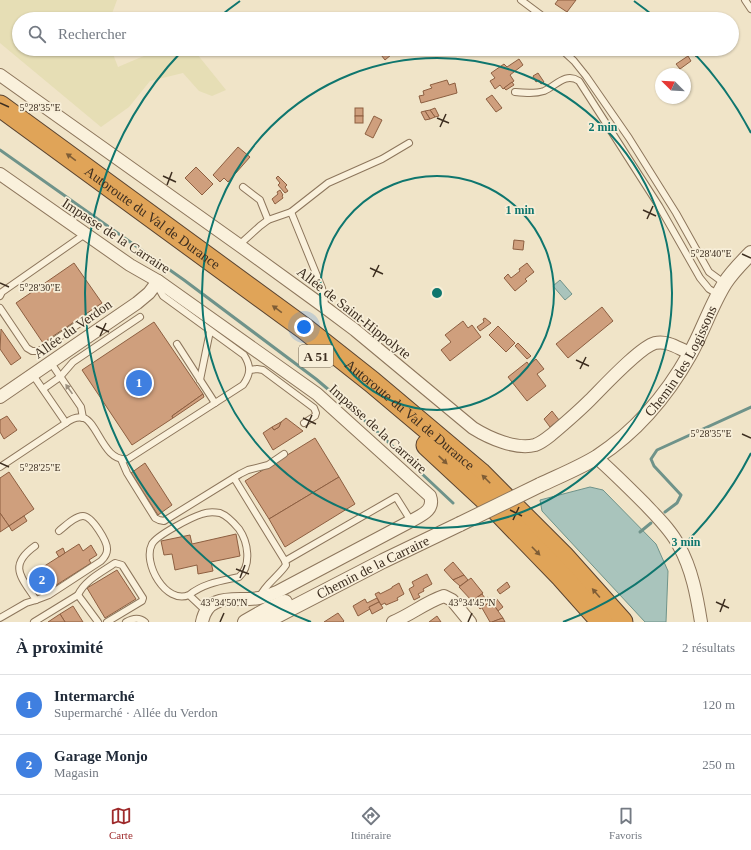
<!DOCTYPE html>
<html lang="fr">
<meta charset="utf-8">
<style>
:root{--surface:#fff;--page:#f2f2f3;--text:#1f2937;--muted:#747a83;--line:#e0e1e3;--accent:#9e2a2b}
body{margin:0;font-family:Georgia,serif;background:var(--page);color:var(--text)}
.compass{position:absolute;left:655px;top:68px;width:36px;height:36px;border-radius:50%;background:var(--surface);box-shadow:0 1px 3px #0004;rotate:294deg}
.you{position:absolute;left:304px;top:327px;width:14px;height:14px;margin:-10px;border:3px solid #fff;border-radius:50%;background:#1a73e8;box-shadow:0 0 0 6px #1a73e833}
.badge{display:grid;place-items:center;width:26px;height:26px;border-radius:50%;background:var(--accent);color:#fff;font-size:13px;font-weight:700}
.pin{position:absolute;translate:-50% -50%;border:2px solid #fff;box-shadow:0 1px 4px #0006}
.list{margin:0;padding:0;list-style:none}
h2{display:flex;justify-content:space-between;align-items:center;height:52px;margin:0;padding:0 16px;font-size:17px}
h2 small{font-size:13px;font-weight:400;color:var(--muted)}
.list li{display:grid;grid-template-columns:26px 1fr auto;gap:12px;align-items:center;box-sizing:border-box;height:60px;padding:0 16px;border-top:1px solid var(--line)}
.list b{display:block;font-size:15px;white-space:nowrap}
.list p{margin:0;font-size:13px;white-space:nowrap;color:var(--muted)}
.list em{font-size:13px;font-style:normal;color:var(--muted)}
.icon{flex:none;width:22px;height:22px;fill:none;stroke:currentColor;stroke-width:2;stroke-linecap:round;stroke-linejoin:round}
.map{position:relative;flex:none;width:751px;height:622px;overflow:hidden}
.search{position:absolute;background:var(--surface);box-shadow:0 1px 3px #0004;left:12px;right:12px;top:12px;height:44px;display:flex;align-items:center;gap:10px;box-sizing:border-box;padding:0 14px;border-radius:22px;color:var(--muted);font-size:15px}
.sheet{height:172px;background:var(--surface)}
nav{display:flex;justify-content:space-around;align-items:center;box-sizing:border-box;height:56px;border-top:1px solid var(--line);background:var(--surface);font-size:11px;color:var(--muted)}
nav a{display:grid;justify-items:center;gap:2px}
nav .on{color:var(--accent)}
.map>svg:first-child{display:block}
</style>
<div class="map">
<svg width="751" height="622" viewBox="0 0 751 622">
<rect width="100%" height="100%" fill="#f0e4c8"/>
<!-- farmland -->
<polygon fill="#e6deb5" points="0,0 117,0 110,19 19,19 19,49 111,49 118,67 160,49 193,49 226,90 212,96 199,91 183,73 150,81 129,107 101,127 0,43"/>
<!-- water -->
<g fill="#a9c4bc" stroke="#6f938a">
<polygon points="560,280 572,294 565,300 553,286"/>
<polygon points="590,487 603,490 656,544 668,571 666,622 645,622 542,511 540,500"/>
</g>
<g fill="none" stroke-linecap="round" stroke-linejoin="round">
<!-- stream -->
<g stroke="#6f938a" stroke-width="3">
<polyline points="0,150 184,280 316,379 369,424 453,503"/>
<polyline points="665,512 677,503 681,495 654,466 651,459 657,450 751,407"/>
<polyline points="640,532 651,523"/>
</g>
</g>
<!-- building -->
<g fill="#cf9f7d" stroke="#8d5f41">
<polygon points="558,0 576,0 567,12 555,4"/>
<polygon points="380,49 398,49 385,60 378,51"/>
<polygon points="693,49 707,49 696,57 691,50"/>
<polygon points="688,56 691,61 680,69 676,64"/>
<polygon points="519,59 523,65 510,75 514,81 503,89 500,85 495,89 490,81 495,78 491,73 504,64 507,67"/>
<polygon points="538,73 544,82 541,84 539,80 536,82 533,76"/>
<polygon points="447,80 449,85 455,83 457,93 421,103 419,96 424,95 423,91 432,88 430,85"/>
<polygon points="512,82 514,85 506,90 504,88"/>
<polygon points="492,95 502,108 496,112 486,99"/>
<rect x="355" y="108" width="8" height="8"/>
<polygon points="435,108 439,116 435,117 430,110"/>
<polygon points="430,110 435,117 430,119 425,111"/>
<polygon points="425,111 430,119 425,120 421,112"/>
<rect x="355" y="116" width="8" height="7"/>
<polygon points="374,116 382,120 373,138 365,134"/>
<polygon points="238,147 250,157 228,182 224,178 220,182 213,175"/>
<polygon points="196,167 213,184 202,195 185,178"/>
<polygon points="278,176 287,185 285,187 288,191 285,193 278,185 280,183 276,178"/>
<polygon points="280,190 283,195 282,196 283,198 275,204 272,199 278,194 277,192"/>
<polygon points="514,240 524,241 523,250 513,249"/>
<polygon points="74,263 102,303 43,343 16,303"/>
<polygon points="527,263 534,272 525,279 527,281 515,291 504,278 508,274 511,278 520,271 519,269"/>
<polygon points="602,307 613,321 568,358 556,344"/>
<polygon points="485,318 491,323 480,331 477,327 484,322 483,319"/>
<polygon points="463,321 468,328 472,325 481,337 450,361 441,350 451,342 445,335"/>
<polygon points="154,322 203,394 172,416 173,418 132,445 82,370"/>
<polygon points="498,326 515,343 506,352 489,335"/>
<polygon points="1,329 21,358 11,365 0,349"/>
<polygon points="518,343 531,356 527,359 515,346"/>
<polygon points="536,359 544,369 537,374 546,386 527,401 508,377 527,362 529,365"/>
<polygon points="203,394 204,397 173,418 172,416"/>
<polygon points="552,411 559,420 550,427 544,419"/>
<polygon points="7,416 17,430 4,439 0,432 0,420"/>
<polygon points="286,418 303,431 273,450 263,433 272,427 274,430 279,427 281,422"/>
<polygon points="281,422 279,427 274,430 272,427"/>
<polygon points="315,438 339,477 269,519 245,481"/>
<polygon points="145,463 172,505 158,515 131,473"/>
<polygon points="9,472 34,509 9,526 0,513 0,478"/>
<polygon points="339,477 355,504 285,547 269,519"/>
<polygon points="0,513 9,526 0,532"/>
<polygon points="24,516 27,521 12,531 9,526"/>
<polygon points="236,534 240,556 211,562 213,571 198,574 197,565 175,570 172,554 164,555 161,541 190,535 192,544"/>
<polygon points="79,544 83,551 91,545 97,555 89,560 91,563 47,591 35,572"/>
<polygon points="63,548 65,553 59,557 56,552"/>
<polygon points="453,562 464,575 453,580 444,570"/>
<polygon points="117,570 136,599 105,618 87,588"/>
<polygon points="427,574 432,584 423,589 424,591 418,594 420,597 414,600 409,589 414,586 412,582"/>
<polygon points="464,575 468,580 460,586 453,580"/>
<polygon points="471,578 483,593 472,601 459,587"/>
<polygon points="507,582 510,587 500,594 497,590"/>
<polygon points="399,583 404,594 397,598 398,600 386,605 385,603 381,605 375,594 379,592 380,594 392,588 392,587"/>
<polygon points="482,594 485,598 476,605 472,601"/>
<polygon points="488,597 491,601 480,609 477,605"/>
<polygon points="377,598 379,602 369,607 370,609 358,616 353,606 365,599 367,603"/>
<polygon points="496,598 503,607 498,611 491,601"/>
<polygon points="491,601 503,618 492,622 490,622 482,608"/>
<polygon points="379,602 383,608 372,614 369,607"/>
<polygon points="73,606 83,622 65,622 60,614"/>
<polygon points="338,613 344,621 343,622 324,622"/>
<polygon points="60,614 65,622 48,622"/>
<polygon points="437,616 441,622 429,622"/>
<polygon points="503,618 505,622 492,622 497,620"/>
</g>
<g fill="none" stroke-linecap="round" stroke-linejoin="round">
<defs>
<g id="service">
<polyline points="521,0 541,15 543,19"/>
<polyline points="745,0 751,9"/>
<polyline points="561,49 574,61 586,76 629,138 676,213 709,272 724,283"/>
<path d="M515,92C525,93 535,94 544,91C556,86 565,72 579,81L659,206L700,278L709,289L719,295"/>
<polyline points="243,187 260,200 268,220"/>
<path d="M291,212L322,288C323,294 327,301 323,306"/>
<polyline points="239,245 260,226 268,220 291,212 328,183 382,159 409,143"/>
<polyline points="0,296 2,292 85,234"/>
<polyline points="0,308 27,348 32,351 39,351 80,323"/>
<polyline points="177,344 215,403"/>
<polyline points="51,363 81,407 83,418"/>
<polyline points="250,370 257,369 263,370 314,408 316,413 315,416 304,423"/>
<polyline points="33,375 66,423"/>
<polyline points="200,380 210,331"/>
<polyline points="43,389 60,377 73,362 140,317"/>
<polyline points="121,459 127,473 155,518 159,520 164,521 240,474 248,470 268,465 284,454"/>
<path d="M0,467L66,423C71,419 77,416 84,418C98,423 104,463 128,459L243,385C251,374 251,366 244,355L163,296L159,289L158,282"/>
<path d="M234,478L285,561L286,565C278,577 265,584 259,598"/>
<path d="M35,546C7,566 22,578 36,600"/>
<polyline points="285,561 396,497 411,521"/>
<polyline points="78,595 98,622"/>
<path d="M189,595C166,605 142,563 152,544C157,535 192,517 202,514C207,512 215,512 220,513C228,516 234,523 239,529C248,542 252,565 239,577C221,581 204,583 189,595L206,611"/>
<path d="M0,618L26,603L36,600L49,595L101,561C104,558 107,555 107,550C108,542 92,516 83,516C75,516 65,526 59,531"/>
<path d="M34,622L78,595C85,580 102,572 115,563L122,565L143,598L142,601L107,622"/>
<path d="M126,622C133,618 139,617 145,622"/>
</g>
<g id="minor">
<path d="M0,75L239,245L323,306L355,330L473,428C489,438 516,450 535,445C541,443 546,439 551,435C564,424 578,412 590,400C603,387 640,347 655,343C668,340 679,349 690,353"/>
<path d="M0,174L130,265L158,281L317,394L430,496C435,510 422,515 411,521L277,592C271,594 265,597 259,598C237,602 208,591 202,622"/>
<polyline points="0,397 137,303 149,293 158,281"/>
<path d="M596,457C613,472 629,488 645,504C657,517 671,530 679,546C692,569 697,597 701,622"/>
<path d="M393,622C410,615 426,602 444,596L452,600L470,622"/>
</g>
<g id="tertiary">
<path id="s1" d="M540,485C559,476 579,468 597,457C637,431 667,395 690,354C703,331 711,305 725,283C732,272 742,262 751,253"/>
<polyline points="245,622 268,609 285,602"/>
<path id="s2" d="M265,622L383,561L460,524"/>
</g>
<g id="motorway">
<path id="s3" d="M0,106L305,329L372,382L480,473L564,557L622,622"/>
<polyline points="427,445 498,511 562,577 602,622"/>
</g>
</defs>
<!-- service casing -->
<use href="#service" stroke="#8d765c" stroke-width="8"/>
<!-- minor casing -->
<use href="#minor" stroke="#8d765c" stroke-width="14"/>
<!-- tertiary casing -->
<use href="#tertiary" stroke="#8d765c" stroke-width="16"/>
<!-- motorway casing -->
<use href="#motorway" stroke="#5b4430" stroke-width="23"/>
<!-- service -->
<use href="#service" stroke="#faf1dc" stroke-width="6"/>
<!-- minor -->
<use href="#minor" stroke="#faf1dc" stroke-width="12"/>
<!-- tertiary -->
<use href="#tertiary" stroke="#faf1dc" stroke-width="14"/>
<!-- motorway -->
<use href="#motorway" stroke="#e0a458" stroke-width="21"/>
<defs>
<polyline id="tertiary-bridge" points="460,524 540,485"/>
</defs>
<!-- tertiary-bridge casing -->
<use href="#tertiary-bridge" stroke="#8d765c" stroke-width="16" stroke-linecap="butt"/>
<!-- tertiary-bridge -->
<use href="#tertiary-bridge" stroke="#faf1dc" stroke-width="14"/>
</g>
<!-- one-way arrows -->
<defs><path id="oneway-solid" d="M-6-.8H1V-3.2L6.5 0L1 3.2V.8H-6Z"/></defs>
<g fill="#7e5d36">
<use href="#oneway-solid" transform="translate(71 157) rotate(-144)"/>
<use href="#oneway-solid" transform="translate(277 309) rotate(-144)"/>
<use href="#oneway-solid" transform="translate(443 460) rotate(43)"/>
<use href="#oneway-solid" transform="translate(486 479) rotate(-135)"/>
<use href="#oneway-solid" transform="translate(536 551) rotate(46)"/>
<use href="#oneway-solid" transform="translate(596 593) rotate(-131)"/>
</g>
<use fill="#9c907e" href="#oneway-solid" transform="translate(69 389) rotate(-125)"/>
<!-- ticks -->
<path fill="none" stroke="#3d2e20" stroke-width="1.5" d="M0,103L9,107M437,118L449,123M440,127L446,114M163,176L176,182M167,185L172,172M643,210L656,216M647,219L653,206M742,254L751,258M370,268L383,274M373,277L379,265M0,283L9,287M96,326L109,332M100,336L106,323M576,360L589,366M580,369L586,357M303,418L316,424M306,428L312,415M742,434L751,438M0,463L9,467M510,510L522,516M513,520L519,507M236,569L249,574M240,578L245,565M716,602L729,608M720,612L725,599M220,622L224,613M468,622L472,613"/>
<!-- distance rings -->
<g fill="none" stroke="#0f766e" stroke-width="2">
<circle cx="437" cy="293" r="117"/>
<circle cx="437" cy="293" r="235"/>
<path d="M751 453A352 352 0 0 1 563 622M311 622A352 352 0 0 1 182 51M218 18A352 352 0 0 1 240 1M634 1A352 352 0 0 1 656 18M692 51A352 352 0 0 1 751 133"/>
</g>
<g text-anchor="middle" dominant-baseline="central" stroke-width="3.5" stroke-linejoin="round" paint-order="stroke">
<!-- shield labels -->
<rect fill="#f7eed8" stroke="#756857" stroke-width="1" x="299" y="345" width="34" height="22" rx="3"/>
<g font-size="13" font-weight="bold" fill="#3d2e20">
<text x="316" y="356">A 51</text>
</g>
<!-- street labels -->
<g font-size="14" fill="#3d2e20" stroke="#f7eed8">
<text stroke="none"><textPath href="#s3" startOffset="189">Autoroute du Val de Durance</textPath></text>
<text transform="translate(116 236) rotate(33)">Impasse de la Carraire</text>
<text transform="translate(354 313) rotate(38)">Allée de Saint-Hippolyte</text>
<text transform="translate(73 329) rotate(-35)">Allée du Verdon</text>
<text stroke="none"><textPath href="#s1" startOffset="193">Chemin des Logissons</textPath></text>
<text stroke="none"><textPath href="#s3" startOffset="513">Autoroute du Val de Durance</textPath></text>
<text transform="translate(378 429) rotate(42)">Impasse de la Carraire</text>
<text stroke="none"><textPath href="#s2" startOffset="121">Chemin de la Carraire</textPath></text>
</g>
</g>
<g font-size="10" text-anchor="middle" fill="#3d2e20" stroke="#f7eed8" stroke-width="3.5" stroke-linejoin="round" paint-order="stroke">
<text x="40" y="111">5°28'35"E</text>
<text x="711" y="257">5°28'40"E</text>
<text x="40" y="291">5°28'30"E</text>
<text x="711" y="437">5°28'35"E</text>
<text x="40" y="471">5°28'25"E</text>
<text x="224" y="606">43°34'50"N</text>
<text x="472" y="606">43°34'45"N</text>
</g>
<circle cx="437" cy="293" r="6" fill="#0f766e" stroke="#f7eed8" stroke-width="2"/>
<g font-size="12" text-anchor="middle" font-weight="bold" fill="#0f766e" stroke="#f7eed8" stroke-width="3.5" stroke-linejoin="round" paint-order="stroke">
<text x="603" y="131">2 min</text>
<text x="520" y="214">1 min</text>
<text x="686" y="546">3 min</text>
</g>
</svg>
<svg class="compass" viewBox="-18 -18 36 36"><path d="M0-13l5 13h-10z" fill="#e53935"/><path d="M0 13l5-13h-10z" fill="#747a83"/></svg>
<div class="you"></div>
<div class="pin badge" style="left:139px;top:383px;background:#3f7fe0">1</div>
<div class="pin badge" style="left:42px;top:580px;background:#3f7fe0">2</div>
<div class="search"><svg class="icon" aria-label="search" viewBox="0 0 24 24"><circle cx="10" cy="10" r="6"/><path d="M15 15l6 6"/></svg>Rechercher</div>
</div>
<section class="sheet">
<h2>À proximité<small>2 résultats</small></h2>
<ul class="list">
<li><span class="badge" style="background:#3f7fe0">1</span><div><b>Intermarché</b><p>Supermarché · Allée du Verdon</p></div><em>120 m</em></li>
<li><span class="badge" style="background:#3f7fe0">2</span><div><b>Garage Monjo</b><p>Magasin</p></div><em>250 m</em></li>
</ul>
</section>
<nav>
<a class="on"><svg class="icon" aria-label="map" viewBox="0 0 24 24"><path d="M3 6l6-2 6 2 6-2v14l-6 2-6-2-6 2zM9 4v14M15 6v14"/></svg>Carte</a>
<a><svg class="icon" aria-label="directions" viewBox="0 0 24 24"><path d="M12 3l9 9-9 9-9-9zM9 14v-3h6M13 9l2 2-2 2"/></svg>Itinéraire</a>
<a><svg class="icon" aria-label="saved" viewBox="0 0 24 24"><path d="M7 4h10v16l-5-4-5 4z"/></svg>Favoris</a>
</nav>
